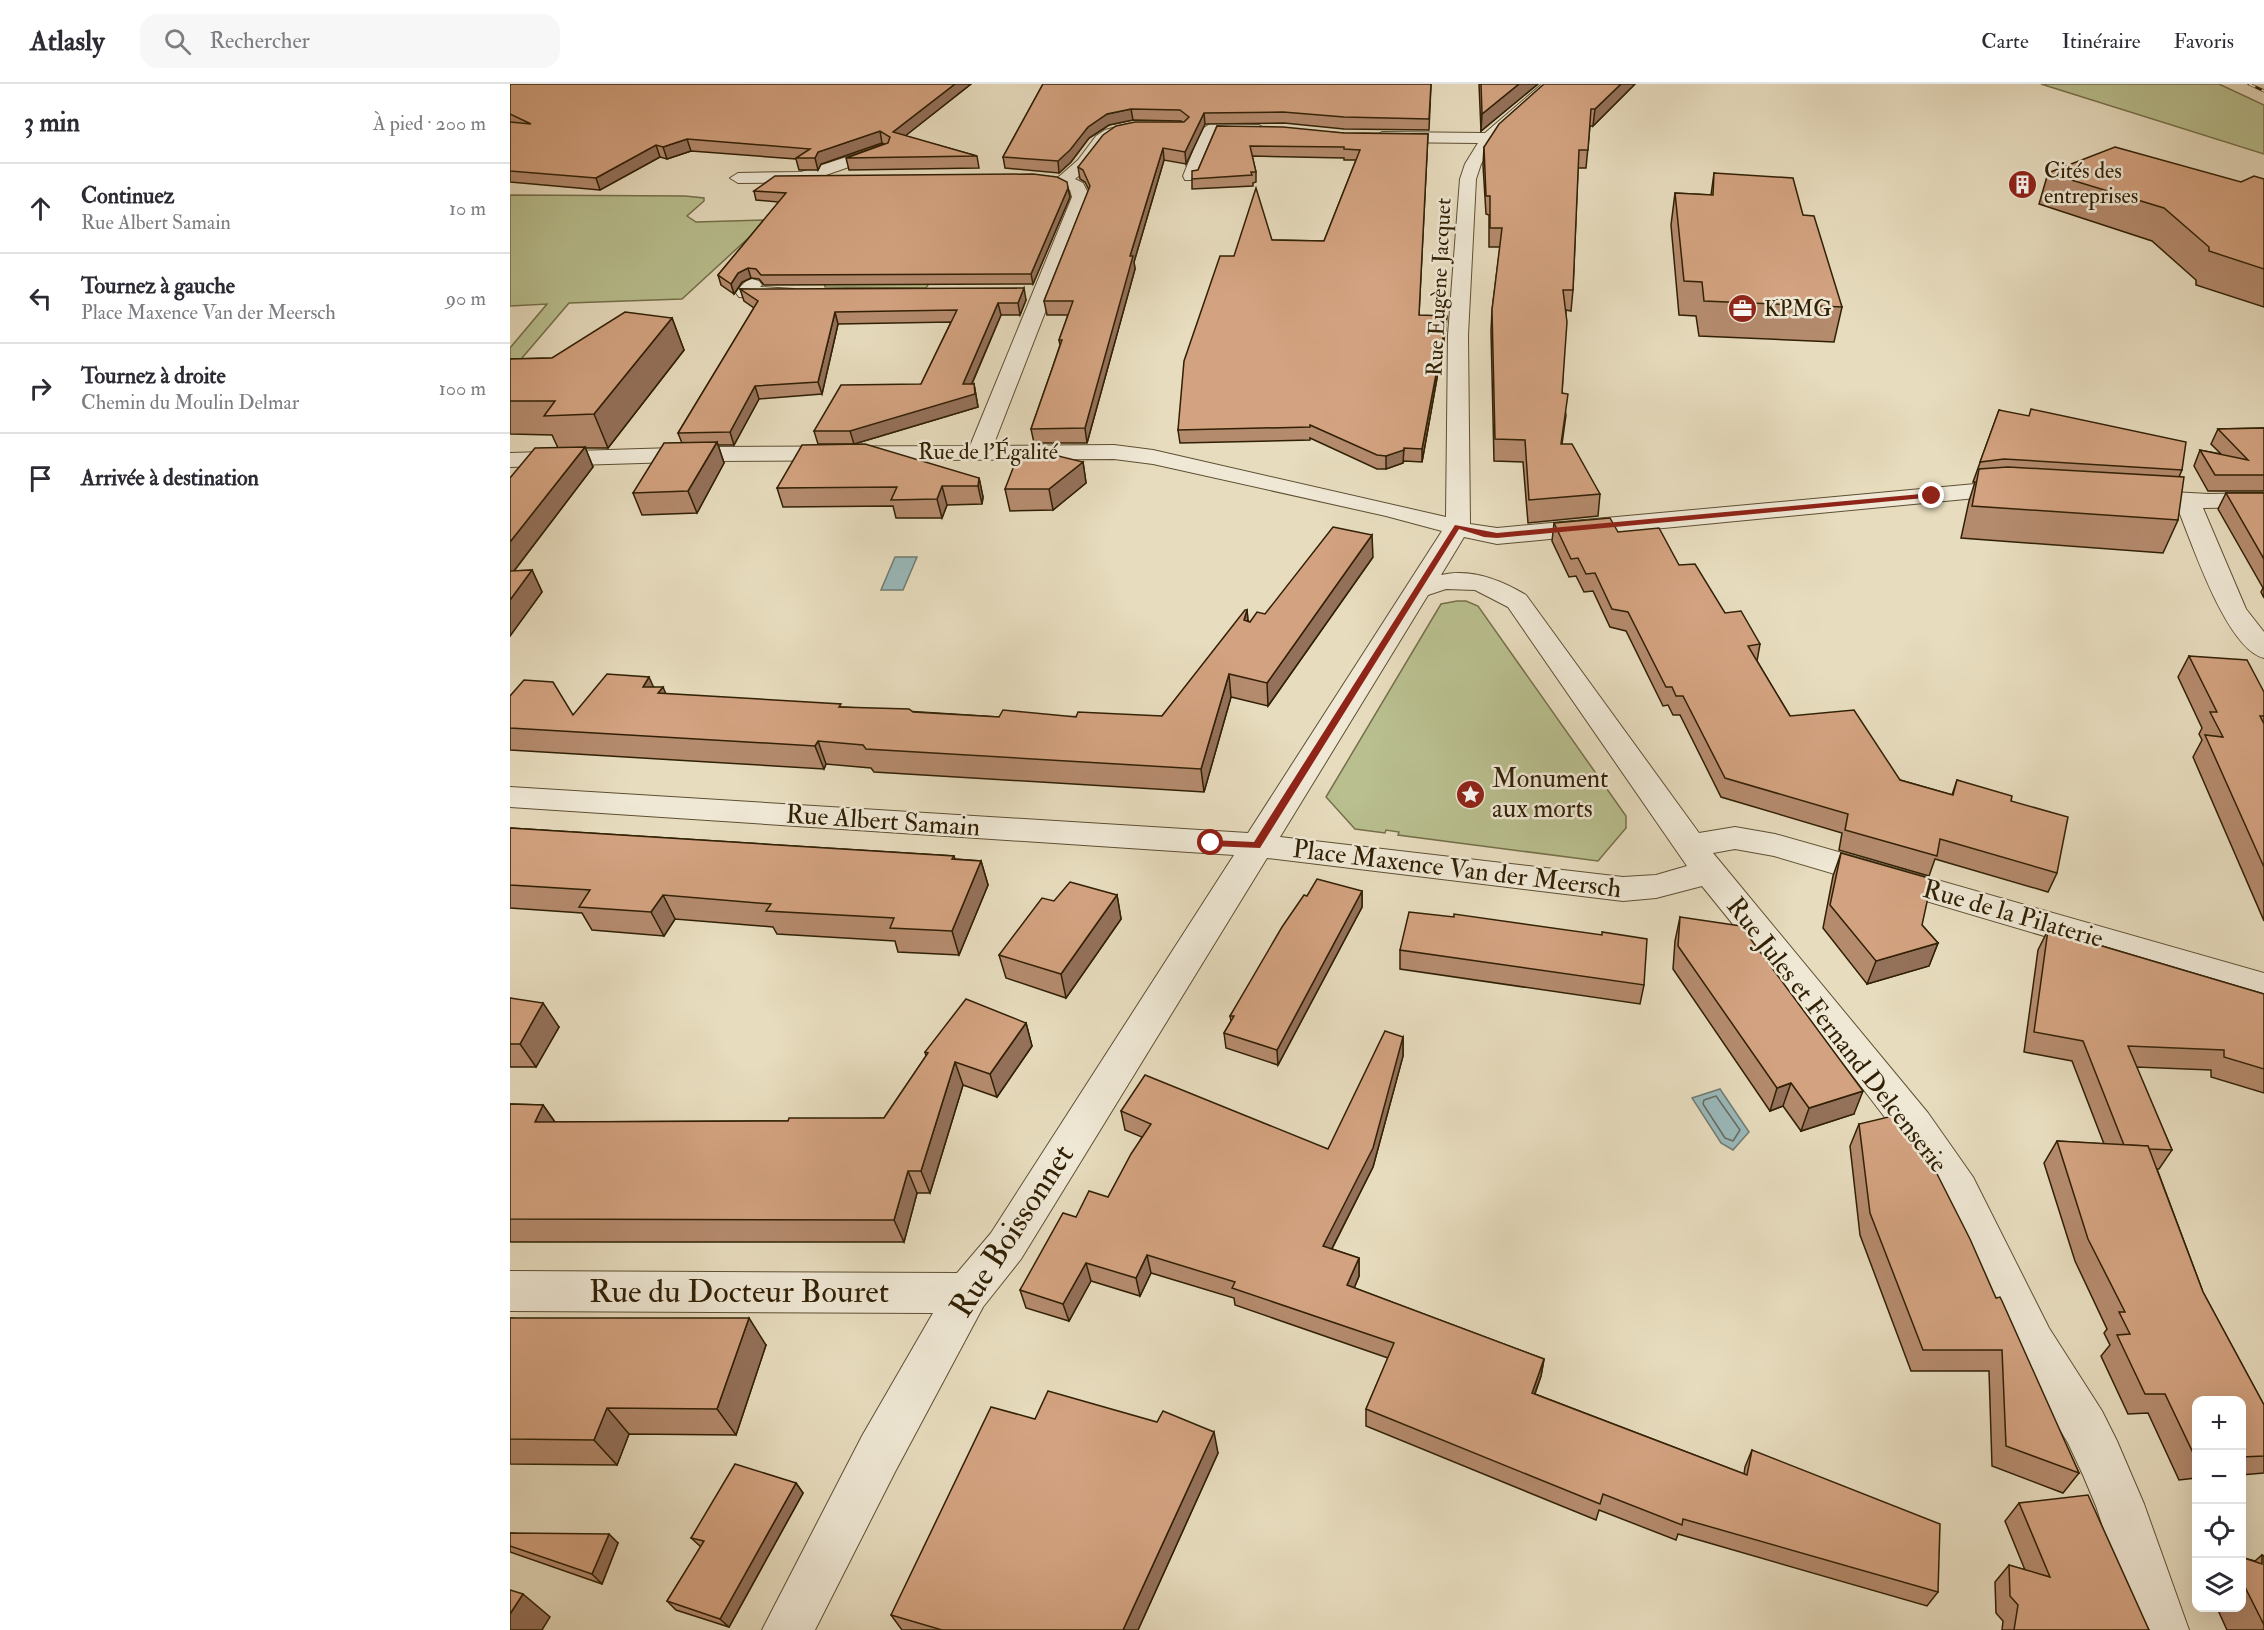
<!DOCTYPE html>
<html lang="fr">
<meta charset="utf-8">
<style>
:root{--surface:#fff;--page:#f7f7f7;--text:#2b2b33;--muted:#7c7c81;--line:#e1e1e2}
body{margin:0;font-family:"IM FELL Double Pica",serif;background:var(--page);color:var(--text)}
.controls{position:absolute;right:18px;bottom:18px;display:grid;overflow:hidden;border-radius:12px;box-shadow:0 6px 24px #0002}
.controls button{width:54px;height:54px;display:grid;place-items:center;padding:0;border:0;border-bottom:2px solid var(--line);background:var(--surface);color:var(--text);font:30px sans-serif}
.stop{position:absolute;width:18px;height:18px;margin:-14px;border:4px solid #8f2418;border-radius:50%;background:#fff}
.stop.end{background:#8f2418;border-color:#fff;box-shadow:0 2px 6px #0008}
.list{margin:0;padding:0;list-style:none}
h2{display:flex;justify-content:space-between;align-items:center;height:78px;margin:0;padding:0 24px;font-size:26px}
h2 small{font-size:20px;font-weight:400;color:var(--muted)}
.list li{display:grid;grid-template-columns:39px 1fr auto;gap:18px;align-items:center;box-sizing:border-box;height:90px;padding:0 24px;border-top:2px solid var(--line)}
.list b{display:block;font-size:22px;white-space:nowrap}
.list p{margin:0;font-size:20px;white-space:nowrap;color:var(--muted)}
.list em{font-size:20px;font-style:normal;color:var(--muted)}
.icon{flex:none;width:33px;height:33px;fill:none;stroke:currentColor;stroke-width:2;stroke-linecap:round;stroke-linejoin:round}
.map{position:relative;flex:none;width:1754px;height:1546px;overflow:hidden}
header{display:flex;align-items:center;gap:36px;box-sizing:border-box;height:84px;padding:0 30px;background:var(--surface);border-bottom:2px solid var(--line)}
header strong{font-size:28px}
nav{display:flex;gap:33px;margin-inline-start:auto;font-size:21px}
.search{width:420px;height:54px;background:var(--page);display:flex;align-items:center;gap:15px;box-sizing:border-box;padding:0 21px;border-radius:18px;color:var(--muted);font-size:22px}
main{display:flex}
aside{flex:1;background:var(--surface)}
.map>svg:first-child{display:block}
</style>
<header>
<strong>Atlasly</strong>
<div class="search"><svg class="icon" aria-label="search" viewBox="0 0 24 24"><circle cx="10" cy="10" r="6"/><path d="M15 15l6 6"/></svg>Rechercher</div>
<nav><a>Carte</a><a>Itinéraire</a><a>Favoris</a></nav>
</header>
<main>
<aside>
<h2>3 min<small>À pied · 200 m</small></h2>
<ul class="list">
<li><svg class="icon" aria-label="ahead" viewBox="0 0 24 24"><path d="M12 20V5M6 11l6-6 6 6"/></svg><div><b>Continuez</b><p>Rue Albert Samain</p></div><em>10 m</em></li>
<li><svg class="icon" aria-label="left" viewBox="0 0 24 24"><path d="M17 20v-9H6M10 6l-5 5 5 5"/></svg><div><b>Tournez à gauche</b><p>Place Maxence Van der Meersch</p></div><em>90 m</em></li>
<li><svg class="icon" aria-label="right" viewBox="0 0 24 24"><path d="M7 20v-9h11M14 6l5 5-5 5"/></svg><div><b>Tournez à droite</b><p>Chemin du Moulin Delmar</p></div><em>100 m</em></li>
<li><svg class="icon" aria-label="arrive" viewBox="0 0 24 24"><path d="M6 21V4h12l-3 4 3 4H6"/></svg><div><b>Arrivée à destination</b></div></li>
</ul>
</aside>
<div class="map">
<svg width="1754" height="1546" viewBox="0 0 1754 1546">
<rect width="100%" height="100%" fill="#e7dcbe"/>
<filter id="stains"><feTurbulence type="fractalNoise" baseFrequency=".00333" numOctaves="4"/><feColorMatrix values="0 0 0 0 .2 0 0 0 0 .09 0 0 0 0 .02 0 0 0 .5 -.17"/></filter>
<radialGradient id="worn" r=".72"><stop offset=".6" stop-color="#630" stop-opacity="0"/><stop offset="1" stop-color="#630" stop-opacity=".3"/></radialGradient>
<!-- green -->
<g fill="#b9bf8f" stroke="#75704a" stroke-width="1.5">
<polygon points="1531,0 1709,0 1754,21 1754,70"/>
<polygon points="0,111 175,112 194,114 194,117 177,132 186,138 258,136 172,215 59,219 0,288 0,264 37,220 0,222"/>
<polygon points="427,187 416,204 315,203 315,200"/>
<polygon points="947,517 956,517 968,522 1116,732 1116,744 1088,777 888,751 889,748 876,746 875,749 845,745 816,713 931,520"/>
</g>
<!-- water -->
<g fill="#9ab9bb" stroke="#707c72" stroke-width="1.5">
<polygon points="385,473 407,473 393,506 371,506"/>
<polygon points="1210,1005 1239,1048 1223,1066 1211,1059 1182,1014"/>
</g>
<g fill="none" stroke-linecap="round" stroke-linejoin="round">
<!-- shore -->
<polygon stroke="#666c60" stroke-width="1.5" points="1206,1012 1230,1046 1223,1057 1215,1054 1193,1020 1194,1016"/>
<defs>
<g id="minor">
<path d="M1032,0H1048L986,56L971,80L966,95L958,251L960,440L987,444L1487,398L1517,401L1520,406L1517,411L1487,412L987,460L954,453L931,491C961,484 991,496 1016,511L1189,749L1225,743L1265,750L1754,889V917L1264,772L1225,765L1203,769L1418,1029L1463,1093L1539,1244L1592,1327L1607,1357L1634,1420L1679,1546H1627L1586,1422L1573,1391L1558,1359L1507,1274L1433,1118L1390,1053L1290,923L1192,802L1146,814L1113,817L757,774L511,1175L473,1223L386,1386L305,1546H252L352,1352L423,1229L0,1227V1187L447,1189L481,1149L724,771L0,723V703L738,749L932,447L876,432L643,380L604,375L197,377L0,383V369L197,363L460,362L562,113L560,106L545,96L568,76L586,52L595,46L614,41H638L641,44L638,47C627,50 615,48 605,53C587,62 581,84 565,95L573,99L580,113L483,362L604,361L643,366L936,433L938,251L950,95L955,80L968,59L872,58L864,53L872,48L975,49ZM936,505L965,506L998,523L1177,782L1146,791L1113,793L770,753L918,511Z"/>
<polygon points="700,40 749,41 757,46 749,51 706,50 689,92 687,96 675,96 673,92 692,45"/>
<polygon points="373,61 381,66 379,69 316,91 317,93 315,97 309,98 228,99 220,94 228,89 291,88"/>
<path d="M242,195L249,197L252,201L250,203L284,205L287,209L284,213L277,215L229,213L226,209C231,202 234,197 242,195Z"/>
<path d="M1625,406L1699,410L1754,409V423L1693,424L1736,525L1754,548V574C1716,565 1682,458 1667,423L1616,418L1613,413L1616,408Z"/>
</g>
</defs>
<!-- minor casing -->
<use href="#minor" stroke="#5e4f33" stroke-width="2"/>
<!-- minor -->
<use href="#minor" fill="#efe8d5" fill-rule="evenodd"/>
<defs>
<polyline id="rail" points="1739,0 1754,7"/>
</defs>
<!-- rail casing -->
<use href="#rail" stroke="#312005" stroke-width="3"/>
<!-- rail -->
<use href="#rail" stroke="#efe8d5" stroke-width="2" stroke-dasharray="7" stroke-linecap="butt"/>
</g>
<!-- wall -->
<g fill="#b58b6e" stroke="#312005" stroke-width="1.5">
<polygon points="0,0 461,0 395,52 467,72 469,84 339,86 336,74 374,60 372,59 311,80 308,86 289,86 286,75 181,67 157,75 150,73 90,106 0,98"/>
<polygon points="533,0 921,0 919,46 834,45 774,39 695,40 676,80 654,76 624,178 625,185 577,359 524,359 521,345 542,285 550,261 549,256 558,231 537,231 534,217 579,106 575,98 570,95 568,83 672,38 671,37 623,36 599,41 579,54 561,78 549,89 495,84 493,73"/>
<polygon points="969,0 1028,0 971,47"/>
<polygon points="1125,0 1083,42 1080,42 1076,84 1068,84 1063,206 1061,227 1056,226 1052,309 1056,331 1052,360 1090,410 1088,432 1018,439 1013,378 984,377 981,247 982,226 990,163 979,163 979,131 976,130 973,81 974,63"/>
<polygon points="707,42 834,49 918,50 909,231 936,244 912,378 894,377 893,379 876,385 867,385 800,354 800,356 670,359 668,346 724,172 762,156 814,157 846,76 834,76 834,74 742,72 746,88 746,98 743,99 743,102 682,105 682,95 688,86"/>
<polygon points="1204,89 1293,131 1332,223 1324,258 1189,252 1186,232 1169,231 1161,141 1165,109 1201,111"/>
<polygon points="1538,89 1731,98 1754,95 1754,223 1686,201 1686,196 1642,157 1529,120"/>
<polygon points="558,104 560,113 523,200 254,201 249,195 241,194 232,198 224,210 211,201 208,191 269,118 246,116 244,107"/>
<polygon points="230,205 516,216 510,231 491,231 462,300 464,300 468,323 344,360 308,360 304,347 411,300 441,238 328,240 312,310 249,315 224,361 208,361 214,379 187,429 132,431 123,409 172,359 168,349 244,224 234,217"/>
<polygon points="162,234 174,266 98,364 75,364 83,383 4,487 22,486 32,508 0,552 0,394 48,364 42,351 0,350 0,275 42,274"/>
<polygon points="1489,326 1672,386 1669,393 1668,436 1653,469 1451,454 1459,417 1465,398 1463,398"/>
<polygon points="1754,344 1754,407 1698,407 1684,382 1690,366 1711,370 1701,360 1708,345"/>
<polygon points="573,378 576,399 543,426 500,427 495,405"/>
<polygon points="469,394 473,413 472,420 437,421 432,434 386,434 383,422 273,423 267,404"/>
<polygon points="1716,409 1754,409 1754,514 1751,508 1753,504 1708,425"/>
<polygon points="1044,439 1108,448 1169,481 1215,529 1250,560 1247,577 1280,632 1390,696 1442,711 1447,696 1501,717 1547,789 1538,808 1425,775 1419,792 1329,766 1332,749 1211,713 1170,631 1163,631 1158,621 1153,622 1116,547 1100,543 1083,507 1074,508 1066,492 1059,493 1042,457"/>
<polygon points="863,473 758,622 721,613 694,708 364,688 361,684 316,680 314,685 0,666 0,612 63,631 144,603 155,610 332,623 489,633 652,632 737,526 738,537 740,538"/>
<polygon points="1679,572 1754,608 1754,837 1683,673 1692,656 1689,650 1692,644 1668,593"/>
<polygon points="0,744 444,772 445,775 471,777 478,801 449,871 388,868 385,857 267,850 263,843 165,835 154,852 82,846 72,829 0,824"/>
<polygon points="1331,769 1412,841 1428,859 1419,882 1357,900 1313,844 1323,792"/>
<polygon points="852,807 852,823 768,981 716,964 714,949 721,937 720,932 797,812"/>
<polygon points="607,811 611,835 556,914 496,894 489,871 544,817"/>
<polygon points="1170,833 1344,1030 1291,1047 1273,1022 1260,1027 1163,885 1165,857"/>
<polygon points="1538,846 1754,910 1754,1009 1701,993 1701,986 1626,983 1662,1066 1649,1085 1647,1085 1693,1208 1754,1321 1754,1389 1731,1391 1731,1317 1686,1317 1686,1394 1669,1396 1638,1329 1618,1330 1591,1272 1600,1261 1594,1249 1597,1245 1565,1177 1534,1079 1547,1057 1594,1060 1562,977 1514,968 1528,866"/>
<polygon points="1091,851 1134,901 1130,920 890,885 890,866"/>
<polygon points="0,914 49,943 26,983 0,983"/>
<polygon points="516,939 522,962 487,1013 453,1001 420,1109 407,1109 394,1158 0,1158 0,1020 33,1021 45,1038 278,1037 374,1034 416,972 415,968"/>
<polygon points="893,953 893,972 863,1083 822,1165 849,1174 849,1192 844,1204 1034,1275 1031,1292 1025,1310 1234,1390 1235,1383 1242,1366 1428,1508 1417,1522 1168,1450 1166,1456 1089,1426 1086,1436 856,1342 856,1325 878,1274 725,1221 724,1214 641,1189 630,1212 581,1197 559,1237 516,1224 510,1206 566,1133 598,1113 632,1053 615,1046 611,1027 818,1065"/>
<polygon points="1349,1040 1486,1214 1569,1389 1553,1409 1482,1382 1479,1287 1401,1287 1350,1151 1340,1062"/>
<polygon points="0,1234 256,1261 226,1351 119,1350 107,1381 0,1380"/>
<polygon points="525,1335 708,1369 628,1546 392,1546 381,1531"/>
<polygon points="286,1399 293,1409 219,1543 166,1526 157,1517 191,1463 181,1454"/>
<polygon points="1509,1419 1639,1546 1492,1546 1493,1537 1486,1529 1485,1498 1499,1481 1515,1486 1495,1437"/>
<polygon points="0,1449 108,1459 92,1500 0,1468"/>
<polygon points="1752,1471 1754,1472 1754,1546 1717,1546 1707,1524 1731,1524 1731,1473 1745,1477"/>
</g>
<!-- shaded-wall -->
<g fill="#94715a" stroke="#312005" stroke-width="1.5">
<polygon points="445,0 461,0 385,60 383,48"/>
<polygon points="1009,0 1028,0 971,47 972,30"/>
<polygon points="1111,0 1125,0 1083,42 1085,25"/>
<polygon points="621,25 623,36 599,41 579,54 561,78 549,89 548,77 578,43 597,30"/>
<polygon points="694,29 695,40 676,80 675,68"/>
<polygon points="370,47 372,59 311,80 308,86 305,74 308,68"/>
<polygon points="177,55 181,67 157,75 153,63"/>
<polygon points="146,61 150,73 90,106 86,94"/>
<polygon points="653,64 654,76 624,178 625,185 577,359 575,344 620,172"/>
<polygon points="558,104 560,113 523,200 521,190"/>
<polygon points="238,184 241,194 232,198 224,210 221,200 228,189"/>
<polygon points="514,204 516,216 510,231 508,219"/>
<polygon points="488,219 491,231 456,313 464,300 468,323 344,360 340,347 453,300"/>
<polygon points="325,228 328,240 312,310 308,298"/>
<polygon points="937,232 936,244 912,378 912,365"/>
<polygon points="162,234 174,266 98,364 84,330"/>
<polygon points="245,302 249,315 224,361 220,348"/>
<polygon points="207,358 214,379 187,429 178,407"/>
<polygon points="75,363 83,383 0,492 0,458"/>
<polygon points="894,364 893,379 876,385 876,372"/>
<polygon points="573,378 576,399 543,426 539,405"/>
<polygon points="469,394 473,413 472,420 468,402"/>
<polygon points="432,402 437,421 432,434 427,415"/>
<polygon points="862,451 863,473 758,622 757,599"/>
<polygon points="22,486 32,508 0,552 0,516"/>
<polygon points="737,526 739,549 734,536"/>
<polygon points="719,590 721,613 694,708 691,685"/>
<polygon points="139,593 149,615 133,603"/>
<polygon points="153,603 163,626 148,609"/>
<polygon points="308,657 316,680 314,685 305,662"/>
<polygon points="471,777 478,801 449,871 442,847"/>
<polygon points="852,807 852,823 768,981 767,966"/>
<polygon points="153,811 165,835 154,852 141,828"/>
<polygon points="607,811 611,835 556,914 551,890"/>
<polygon points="1428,859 1419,882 1357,900 1366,877"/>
<polygon points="33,919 49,943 26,983 10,960"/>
<polygon points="516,939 522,962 487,1013 480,990"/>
<polygon points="893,953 893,972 863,1083 814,1180 813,1162"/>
<polygon points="445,978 453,1001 420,1109 411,1087"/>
<polygon points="1281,999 1273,1022 1260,1027 1267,1004"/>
<polygon points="1353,1007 1344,1030 1291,1047 1299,1024"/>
<polygon points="33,1021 49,1044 25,1038"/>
<polygon points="398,1087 407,1109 394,1158 384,1136"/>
<polygon points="637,1171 641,1189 630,1212 626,1194"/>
<polygon points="849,1174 849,1192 838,1219 837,1201"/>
<polygon points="576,1179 581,1197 559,1237 553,1220"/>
<polygon points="239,1234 256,1261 226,1351 207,1325"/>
<polygon points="1034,1275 1031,1292 1019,1325 1022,1309"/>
<polygon points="97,1324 119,1350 107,1381 84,1356"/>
<polygon points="704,1348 708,1369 628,1546 613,1546"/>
<polygon points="286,1399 293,1409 219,1543 210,1535"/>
<polygon points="99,1450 108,1459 92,1500 82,1490"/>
<polygon points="13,1510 40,1533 32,1546 0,1546 0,1530"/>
</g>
<!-- building -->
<g fill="#d3a280" stroke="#312005" stroke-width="1.5">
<polygon points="0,0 445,0 383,48 467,72 336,74 378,59 380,53 370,47 308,68 305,74 286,74 300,65 177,55 153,63 146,61 86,94 0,87 0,38 21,40 0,30"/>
<polygon points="533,0 921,0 919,35 834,33 773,28 694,29 675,68 653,64 620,172 623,172 575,344 521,345 542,285 552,256 549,256 563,217 534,217 580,102 573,86 568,83 593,51 606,42 625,38 674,38 679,33 670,26 621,25 597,30 578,43 560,66 548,77 493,73"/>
<polygon points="971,0 1009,0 972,30"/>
<polygon points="1034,0 1111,0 1085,25 1081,25 1078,66 1069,66 1063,206 1053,206 1057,238 1052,309 1058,310 1051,360 1062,360 1090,410 1019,416 1015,356 985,355 982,226 992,144 980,144 980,112 976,112 974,63 989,40"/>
<polygon points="707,42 773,43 834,49 918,50 909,231 937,232 912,365 894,364 894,366 876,372 867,371 800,341 800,343 668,346 674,277 710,172 724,172 746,104 762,156 814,157 850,66 834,65 834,63 740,62 746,88 741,88 742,91 682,95 682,87 688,86"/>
<polygon points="1605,63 1731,98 1744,92 1754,95 1754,185 1699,167 1699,163 1654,124 1538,89"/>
<polygon points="1204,89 1283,94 1293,131 1304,132 1332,223 1194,217 1192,198 1174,197 1165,109 1203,111"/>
<polygon points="523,90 547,93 557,98 558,104 521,190 251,191 246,185 238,184 228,189 221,200 208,191 276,109 244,107 265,92"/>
<polygon points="514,204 508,219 488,219 453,300 464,300 465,310 340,347 304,347 331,301 411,300 447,226 325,228 308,298 245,302 220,348 168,349 248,217 230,205"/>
<polygon points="115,228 162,234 84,330 34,332 45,317 0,317 0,275 42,274"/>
<polygon points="1521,325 1676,358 1672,386 1494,375 1470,378 1489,326 1519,332"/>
<polygon points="1754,344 1754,391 1705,391 1690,366 1738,376 1708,345"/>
<polygon points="207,358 178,407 123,409 154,359"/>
<polygon points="355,360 469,394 468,402 432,402 427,415 381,416 387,403 267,404 292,361"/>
<polygon points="75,363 0,458 0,394 25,364"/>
<polygon points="510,366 524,366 573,378 539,405 495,405"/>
<polygon points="1498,383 1674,393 1668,436 1462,422 1469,385"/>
<polygon points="1716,409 1754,409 1754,475"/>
<polygon points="1100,434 1108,448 1149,444 1169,481 1185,480 1215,529 1231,527 1250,560 1238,562 1280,632 1344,626 1390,696 1443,711 1447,696 1502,712 1501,717 1558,733 1547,789 1430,755 1427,772 1335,746 1338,730 1215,694 1173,612 1166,612 1162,603 1156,603 1118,528 1102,525 1085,489 1076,490 1068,474 1061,475 1044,439"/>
<polygon points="823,443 862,451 757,599 719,590 691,685 356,665 353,661 308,657 305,662 0,644 0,612 14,596 43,598 63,631 97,590 139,593 133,603 153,603 148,609 331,620 329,623 399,625 403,628 489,633 493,626 566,633 568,628 652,632 735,526 737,526 734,536 740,538 747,528 755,530"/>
<polygon points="22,486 0,516 0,487"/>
<polygon points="1679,572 1737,576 1754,608 1754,632 1750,632 1754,640 1754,783 1695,651 1713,653 1700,628 1707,628"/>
<polygon points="0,744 444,772 442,775 471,777 442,847 380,844 384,834 256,827 261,820 153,811 141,828 69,823 80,806 0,801"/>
<polygon points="1331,769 1422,795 1412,841 1428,859 1366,877 1320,821"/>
<polygon points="807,795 852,807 767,966 714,949 724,932 720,932 772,843 794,811 797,812"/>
<polygon points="560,798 607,811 551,890 489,871 532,814 544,817"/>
<polygon points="899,828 944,833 944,830 1092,851 1092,848 1137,855 1134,901 890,866"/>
<polygon points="1170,833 1231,842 1353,1007 1299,1024 1281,999 1267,1004 1168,862"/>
<polygon points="1538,846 1754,910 1754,985 1714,973 1714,966 1618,962 1662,1066 1639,1065 1638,1062 1614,1061 1573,957 1524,948"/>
<polygon points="0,914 33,919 10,960 0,960"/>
<polygon points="456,915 516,939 480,990 445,978 411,1087 398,1087 384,1136 0,1135 0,1020 33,1021 25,1038 278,1037 279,1034 374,1034 418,969 415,968"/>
<polygon points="875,947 893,953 863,1064 813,1162 849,1174 837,1201 1034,1275 1022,1309 1237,1391 1242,1366 1430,1440 1428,1508 1173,1435 1172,1441 1093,1410 1090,1420 856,1325 884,1259 722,1204 725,1198 637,1171 626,1194 576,1179 553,1220 510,1206 553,1129 566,1133 579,1107 598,1113 621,1070 641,1040 611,1027 635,991 818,1065"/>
<polygon points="1391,1030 1422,1080 1460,1155 1486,1214 1490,1213 1492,1217 1569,1389 1496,1362 1492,1266 1413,1266 1360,1129 1349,1040"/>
<polygon points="1547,1057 1638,1062 1693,1208 1754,1321 1754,1372 1731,1373 1731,1317 1686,1317 1686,1375 1655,1310 1635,1310 1607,1251 1620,1250 1609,1228 1615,1228 1578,1155"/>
<polygon points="0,1234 239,1234 207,1325 97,1324 84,1356 0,1355"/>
<polygon points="538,1307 647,1338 653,1327 704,1348 613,1546 432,1546 381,1531 481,1323 525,1335"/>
<polygon points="225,1380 286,1399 210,1535 157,1517 194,1457 181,1454"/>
<polygon points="1578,1411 1639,1546 1504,1546 1508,1521 1500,1512 1499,1481 1540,1493 1509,1419"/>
<polygon points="0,1449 99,1450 82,1490 0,1462"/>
<polygon points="1752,1471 1754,1472 1754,1541 1731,1495 1731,1473 1752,1480"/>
<polygon points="0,1506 13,1510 0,1530"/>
</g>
<!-- route -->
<polygon fill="#8f2418" points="1422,409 1425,413 987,454 974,453 949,445 750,764 701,762 696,759 701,756 744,758 945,441 987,449"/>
<!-- icons -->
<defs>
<symbol id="building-disc" viewBox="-11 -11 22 22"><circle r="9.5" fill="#8f2418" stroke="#efe8d5"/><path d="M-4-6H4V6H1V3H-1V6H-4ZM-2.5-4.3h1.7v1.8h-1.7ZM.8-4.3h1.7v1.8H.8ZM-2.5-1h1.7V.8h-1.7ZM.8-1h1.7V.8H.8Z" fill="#fff"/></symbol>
<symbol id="office-disc" viewBox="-11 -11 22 22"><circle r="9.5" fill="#8f2418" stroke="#efe8d5"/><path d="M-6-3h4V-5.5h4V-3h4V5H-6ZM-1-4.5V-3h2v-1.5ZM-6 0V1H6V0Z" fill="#fff"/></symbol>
<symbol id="sight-disc" viewBox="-11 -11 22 22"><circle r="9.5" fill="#8f2418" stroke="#efe8d5"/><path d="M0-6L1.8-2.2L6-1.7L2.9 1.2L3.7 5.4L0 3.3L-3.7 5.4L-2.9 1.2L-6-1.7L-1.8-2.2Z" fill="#fff"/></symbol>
</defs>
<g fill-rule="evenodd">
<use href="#building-disc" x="1496" y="84" width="33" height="33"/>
<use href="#office-disc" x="1216" y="208" width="33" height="33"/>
<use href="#sight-disc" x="944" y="694" width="33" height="33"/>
</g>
<g text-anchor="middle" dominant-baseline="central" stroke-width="5" stroke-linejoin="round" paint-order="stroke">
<!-- far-poi labels -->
<g font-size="22" fill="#312005" stroke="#efe8d5" text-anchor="start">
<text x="1534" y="87">Cités des<tspan x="1534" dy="25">entreprises</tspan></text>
<text x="1254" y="225">KPMG</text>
</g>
<!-- far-street labels -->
<g font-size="22" fill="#312005" stroke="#efe8d5">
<text transform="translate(929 203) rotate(-87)">Rue Eugène Jacquet</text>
<text x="478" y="368">Rue de l'Égalité</text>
</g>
<!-- poi labels -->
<g font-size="26" fill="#312005" stroke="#efe8d5" text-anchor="start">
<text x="982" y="695">Monument<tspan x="982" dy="30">aux morts</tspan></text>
</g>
<!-- street labels -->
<g font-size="26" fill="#312005" stroke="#efe8d5">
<text transform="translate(373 737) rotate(4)">Rue Albert Samain</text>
<text transform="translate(947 785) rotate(7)">Place Maxence Van der Meersch</text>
<text transform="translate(1503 830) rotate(16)">Rue de la Pilaterie</text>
<text transform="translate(1327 951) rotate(52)">Rue Jules et Fernand Delcenserie</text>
</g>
<!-- near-street labels -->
<g font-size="32" fill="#312005" stroke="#efe8d5">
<text transform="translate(502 1147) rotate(-57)">Rue Boissonnet</text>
<text x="229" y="1208">Rue du Docteur Bouret</text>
</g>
</g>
<rect width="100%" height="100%" filter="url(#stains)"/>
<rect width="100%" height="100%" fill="url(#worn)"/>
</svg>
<div class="controls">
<button>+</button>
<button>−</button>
<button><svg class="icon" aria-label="locate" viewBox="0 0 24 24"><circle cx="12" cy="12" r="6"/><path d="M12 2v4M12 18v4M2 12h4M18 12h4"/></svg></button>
<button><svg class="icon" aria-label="layers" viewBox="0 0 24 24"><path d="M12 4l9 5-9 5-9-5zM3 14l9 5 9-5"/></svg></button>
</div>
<div class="stop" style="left:701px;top:759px"></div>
<div class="stop end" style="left:1422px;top:412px"></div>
</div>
</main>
